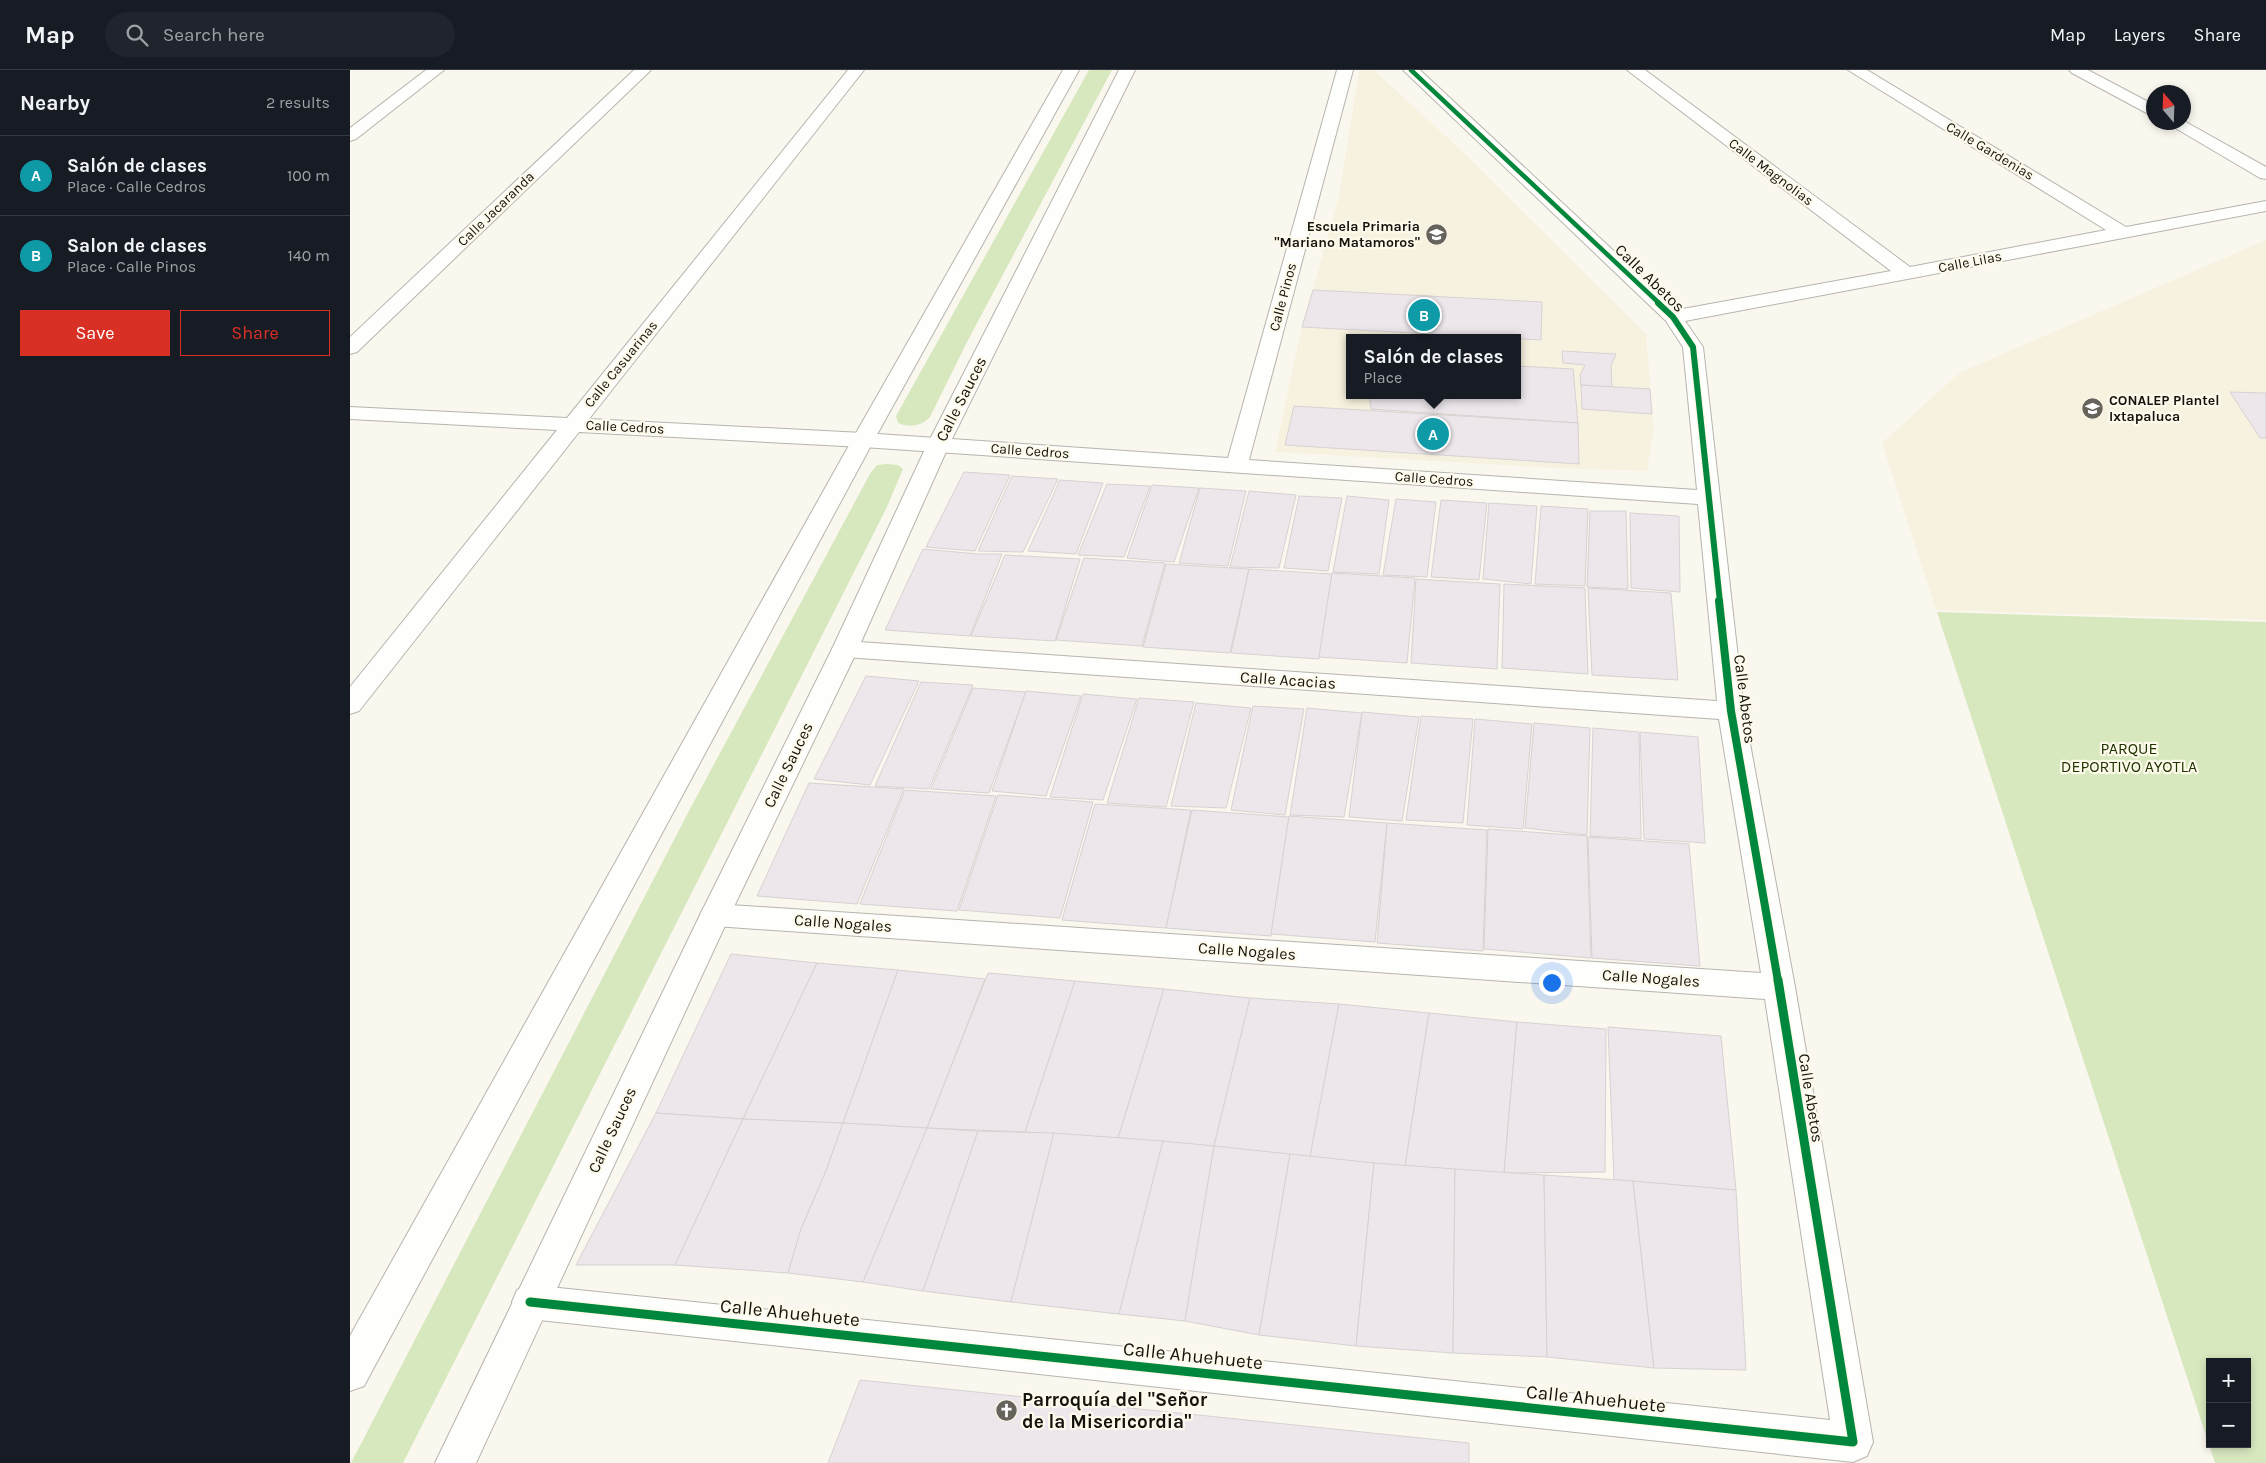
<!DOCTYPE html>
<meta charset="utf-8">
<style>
:root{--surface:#171b24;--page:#20242c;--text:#f1f3f6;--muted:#9ea1a6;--line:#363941;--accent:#d93025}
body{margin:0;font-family:Karla,sans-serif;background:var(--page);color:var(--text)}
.controls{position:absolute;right:15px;bottom:15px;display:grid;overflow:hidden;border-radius:0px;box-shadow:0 2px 8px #0003}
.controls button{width:45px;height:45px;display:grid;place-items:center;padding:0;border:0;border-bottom:1px solid var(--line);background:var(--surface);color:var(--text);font:25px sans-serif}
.compass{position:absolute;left:1796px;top:15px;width:45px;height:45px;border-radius:50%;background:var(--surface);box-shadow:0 2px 8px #0003;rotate:341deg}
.you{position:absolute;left:1201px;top:912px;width:18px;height:18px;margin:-12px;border:4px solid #fff;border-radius:50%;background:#1a73e8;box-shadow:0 0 0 8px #1a73e833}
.badge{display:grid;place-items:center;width:32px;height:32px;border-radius:50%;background:var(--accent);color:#fff;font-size:16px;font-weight:700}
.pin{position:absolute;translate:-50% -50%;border:2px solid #fff;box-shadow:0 1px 5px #0006}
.popup{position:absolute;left:996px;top:264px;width:175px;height:65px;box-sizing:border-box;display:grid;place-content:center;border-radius:0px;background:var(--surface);filter:drop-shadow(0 1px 4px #0005);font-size:16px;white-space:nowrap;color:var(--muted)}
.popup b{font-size:19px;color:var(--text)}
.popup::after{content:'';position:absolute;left:50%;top:100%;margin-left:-10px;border:10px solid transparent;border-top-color:var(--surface)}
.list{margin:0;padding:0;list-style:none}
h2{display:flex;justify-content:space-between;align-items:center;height:65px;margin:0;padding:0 20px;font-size:21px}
h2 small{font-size:16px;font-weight:400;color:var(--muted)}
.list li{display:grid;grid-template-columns:32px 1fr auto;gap:15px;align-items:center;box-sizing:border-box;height:80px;padding:0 20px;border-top:1px solid var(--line)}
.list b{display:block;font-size:19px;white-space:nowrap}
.list p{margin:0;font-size:16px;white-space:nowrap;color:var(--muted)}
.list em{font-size:16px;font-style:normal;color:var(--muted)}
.actions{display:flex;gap:10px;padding:15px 20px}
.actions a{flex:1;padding:11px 0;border:1px solid var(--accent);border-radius:0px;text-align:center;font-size:18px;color:var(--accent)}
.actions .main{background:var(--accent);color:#fff}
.icon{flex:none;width:28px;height:28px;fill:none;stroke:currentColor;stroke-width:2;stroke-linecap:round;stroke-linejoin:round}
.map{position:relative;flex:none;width:1916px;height:1393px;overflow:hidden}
header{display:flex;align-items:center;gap:30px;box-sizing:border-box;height:70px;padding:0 25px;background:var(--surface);border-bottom:1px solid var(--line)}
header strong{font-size:24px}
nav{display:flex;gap:28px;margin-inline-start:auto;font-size:18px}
.search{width:350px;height:45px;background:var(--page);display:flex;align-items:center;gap:12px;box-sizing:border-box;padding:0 18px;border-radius:28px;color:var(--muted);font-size:19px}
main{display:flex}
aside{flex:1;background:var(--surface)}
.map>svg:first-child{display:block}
</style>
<header>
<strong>Map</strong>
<div class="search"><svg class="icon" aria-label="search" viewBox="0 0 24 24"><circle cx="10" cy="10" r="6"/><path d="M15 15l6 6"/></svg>Search here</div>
<nav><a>Map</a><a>Layers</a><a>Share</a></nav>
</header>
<main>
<aside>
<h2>Nearby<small>2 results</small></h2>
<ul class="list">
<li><span class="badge" style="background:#0f9aa8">A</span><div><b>Salón de clases</b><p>Place · Calle Cedros</p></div><em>100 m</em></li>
<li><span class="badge" style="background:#0f9aa8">B</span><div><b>Salon de clases</b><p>Place · Calle Pinos</p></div><em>140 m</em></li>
</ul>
<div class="actions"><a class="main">Save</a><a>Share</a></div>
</aside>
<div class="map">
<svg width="1916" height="1393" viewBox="0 0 1916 1393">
<rect width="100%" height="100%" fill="#faf7ef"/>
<!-- built -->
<g fill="#f7f2e0" fill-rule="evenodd">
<path d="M1009,0H1024L1115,84L1296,264L1304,359L1297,401L1205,398L925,382L950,265L989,126ZM999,268H1167V325H999Z"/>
<polygon points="1916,170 1916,550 1586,540 1532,373 1609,303"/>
</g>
<!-- green -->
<g fill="#d7e8be" fill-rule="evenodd">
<path d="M739,0H762L617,272L580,347C572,356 559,358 548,353L546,346Z"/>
<polygon points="537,394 548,395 553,399 536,439 53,1393 1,1393 341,737 521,402 527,395"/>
<path d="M1587,542L1916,552V1393H1865ZM1860,1292H1897V1374H1860Z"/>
</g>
<!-- building -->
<g fill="#ede7ec" stroke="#d5d2d1">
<polygon points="963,220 1192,232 1191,270 952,257"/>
<polygon points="1212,281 1266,284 1261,296 1262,317 1231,315 1230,305 1235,295 1213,293"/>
<polygon points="1167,296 1223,299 1228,353 1021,339 1019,325 1167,325"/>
<polygon points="1231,315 1300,319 1302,344 1232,339"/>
<polygon points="1880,322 1916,323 1916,368 1910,368"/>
<polygon points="944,336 1228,353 1229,394 935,375"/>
<polygon points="614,402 660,405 625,481 576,477"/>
<polygon points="662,406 708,409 673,482 628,481"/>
<polygon points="710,410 753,413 726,484 678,481"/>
<polygon points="757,414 800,416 774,487 728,485"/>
<polygon points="802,415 849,418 824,492 777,488"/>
<polygon points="850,418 896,421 878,496 829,493"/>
<polygon points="899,421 946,425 929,498 880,497"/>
<polygon points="949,426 992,428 978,501 934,498"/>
<polygon points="997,426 1039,430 1029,504 983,502"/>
<polygon points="1046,429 1086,432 1077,507 1033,505"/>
<polygon points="1091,430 1137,433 1129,510 1081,507"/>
<polygon points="1139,433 1187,436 1181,514 1133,509"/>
<polygon points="1191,436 1238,439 1235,516 1185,514"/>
<polygon points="1240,441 1276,441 1278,519 1237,517"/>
<polygon points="1280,443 1329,446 1330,522 1281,518"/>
<polygon points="573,479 628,484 652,484 620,566 535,560"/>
<polygon points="655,485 730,489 705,571 621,566"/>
<polygon points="734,488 815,493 792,576 706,570"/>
<polygon points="816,494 899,499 880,583 793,577"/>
<polygon points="899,499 982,504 969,589 881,583"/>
<polygon points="982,503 1065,508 1057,593 969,587"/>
<polygon points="1066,509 1150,514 1147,599 1061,593"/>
<polygon points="1154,514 1235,518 1238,604 1152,598"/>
<polygon points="1238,518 1321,523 1328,610 1242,605"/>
<polygon points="516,606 569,611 520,715 464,709"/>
<polygon points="571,612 623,615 579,719 525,716"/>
<polygon points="623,618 676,622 639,723 581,719"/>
<polygon points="676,621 731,626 696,726 642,721"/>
<polygon points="733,624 787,629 753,730 700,727"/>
<polygon points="789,628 844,632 816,737 757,733"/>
<polygon points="846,633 901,638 876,738 821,736"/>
<polygon points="903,636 954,639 935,745 881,740"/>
<polygon points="957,638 1012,643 994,747 940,745"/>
<polygon points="1012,642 1069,647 1052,751 999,747"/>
<polygon points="1071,646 1123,649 1113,753 1056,750"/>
<polygon points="1125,649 1182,654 1173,759 1117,755"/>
<polygon points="1184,653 1240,658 1237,765 1175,758"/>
<polygon points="1243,658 1289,662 1291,769 1240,766"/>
<polygon points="1290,662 1348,667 1355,773 1294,769"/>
<polygon points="459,713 554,719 507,834 407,826"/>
<polygon points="555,720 646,726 607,841 510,834"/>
<polygon points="648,725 743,732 710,848 609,840"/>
<polygon points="745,734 841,740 816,858 712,850"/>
<polygon points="842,740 939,747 921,866 816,858"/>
<polygon points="939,746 1037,753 1025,872 921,864"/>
<polygon points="1037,753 1137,760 1133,881 1027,873"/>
<polygon points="1138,759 1237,766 1241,888 1134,879"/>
<polygon points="1238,767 1339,774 1350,896 1242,888"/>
<polygon points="381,884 467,893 393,1049 306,1043"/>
<polygon points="467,893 548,900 493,1053 393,1049"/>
<polygon points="548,900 635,909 577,1058 493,1053"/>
<polygon points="638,903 725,911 675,1062 577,1058"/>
<polygon points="725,911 814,919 768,1068 675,1062"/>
<polygon points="814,919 900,928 864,1076 768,1068"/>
<polygon points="900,928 989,934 960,1087 864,1076"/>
<polygon points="989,934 1079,943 1055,1096 960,1087"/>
<polygon points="1079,943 1167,952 1154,1103 1055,1096"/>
<polygon points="1167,952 1256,959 1255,1102 1154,1103"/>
<polygon points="1258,957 1371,966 1386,1120 1264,1110"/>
<polygon points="306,1043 393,1049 325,1195 226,1195"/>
<polygon points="393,1049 493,1053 476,1101 451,1159 438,1203 325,1195"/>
<polygon points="493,1053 577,1058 513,1212 438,1203 451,1159 476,1101"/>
<polygon points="577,1058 628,1061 573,1221 513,1212"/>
<polygon points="628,1061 704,1063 661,1232 573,1221"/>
<polygon points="704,1063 813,1071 769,1244 661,1232"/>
<polygon points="813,1071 864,1076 835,1251 769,1244"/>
<polygon points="864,1076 940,1084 909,1265 835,1251"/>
<polygon points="940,1084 1024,1093 1006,1276 909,1265"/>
<polygon points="1024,1093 1105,1099 1103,1283 1006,1276"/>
<polygon points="1105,1099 1194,1105 1197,1287 1103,1283"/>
<polygon points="1194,1105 1283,1111 1304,1298 1197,1287"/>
<polygon points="1283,1111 1386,1120 1396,1300 1304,1298"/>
<polygon points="510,1310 1119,1373 1119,1393 478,1393"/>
</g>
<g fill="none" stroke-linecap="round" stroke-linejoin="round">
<defs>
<g id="minor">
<polygon points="76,0 94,0 6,69 0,71 0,58"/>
<polygon points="284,0 301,0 7,282 0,284 0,267"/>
<polygon points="498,0 514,0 239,349 513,363 878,388 987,0 1003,0 899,390 1347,420 1333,277 1316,251 1053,0 1070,0 1327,240 1541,201 1277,0 1295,0 1560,197 1756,160 1498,0 1517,0 1776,157 1916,131 1916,141 1335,251 1353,277 1394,641 1445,917 1523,1372 1517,1386 1503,1392 180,1249 167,1244 162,1232 167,1220 180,1215 1480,1350 1415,929 365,856 354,853 350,845 354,837 365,834 1411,903 1369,649 495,587 486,585 482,579 486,573 495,571 1367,631 1348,434 513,377 229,362 9,641 0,644 0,617 207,360 0,349 0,337 217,348"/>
<polygon points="1719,0 1738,0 1804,35 1804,47 1722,3"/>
<polygon points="1834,51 1916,97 1916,109 1910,108 1815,52"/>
</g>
<g id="tertiary">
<polygon points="713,0 729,0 524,370 14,1316 0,1321 0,1266 502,370"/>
<polygon points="769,0 785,0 599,375 508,579 380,845 126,1393 85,1393 350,845 482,579 577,375"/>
</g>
</defs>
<!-- minor casing -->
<use href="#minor" stroke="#b6b4ad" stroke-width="2"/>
<!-- tertiary casing -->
<use href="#tertiary" stroke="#b6b4ad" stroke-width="2"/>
<!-- minor -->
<use href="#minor" fill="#fefefd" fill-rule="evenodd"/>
<!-- tertiary -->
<use href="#tertiary" fill="#fefefd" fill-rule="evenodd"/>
<defs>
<polyline id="cycleway-far3" points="1061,0 1310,234"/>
<polyline id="cycleway-far2" points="1308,233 1323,247 1343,277 1370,532"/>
<polyline id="cycleway-far1" points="1369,531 1381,641 1428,911"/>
<polyline id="cycleway" points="180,1232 1503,1372 1428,910"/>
</defs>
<!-- cycleway-far3 casing -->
<use href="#cycleway-far3" stroke="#fefaeb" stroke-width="6"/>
<!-- cycleway-far2 casing -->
<use href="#cycleway-far2" stroke="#fefaeb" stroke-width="9"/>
<!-- cycleway-far1 casing -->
<use href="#cycleway-far1" stroke="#fefaeb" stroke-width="11"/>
<!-- cycleway casing -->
<use href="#cycleway" stroke="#fefaeb" stroke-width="12"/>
<!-- cycleway-far3 -->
<use href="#cycleway-far3" stroke="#00873e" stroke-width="4.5"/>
<!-- cycleway-far2 -->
<use href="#cycleway-far2" stroke="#00873e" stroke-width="6"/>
<!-- cycleway-far1 -->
<use href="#cycleway-far1" stroke="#00873e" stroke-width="8"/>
<!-- cycleway -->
<use href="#cycleway" stroke="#00873e" stroke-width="9"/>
</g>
<!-- icons -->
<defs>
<symbol id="school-disc" viewBox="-11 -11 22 22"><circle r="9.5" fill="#65635c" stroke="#fefaeb"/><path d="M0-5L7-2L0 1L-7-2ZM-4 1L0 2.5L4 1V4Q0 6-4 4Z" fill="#fff"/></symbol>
<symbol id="church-disc" viewBox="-11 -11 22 22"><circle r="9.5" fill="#65635c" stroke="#fefaeb"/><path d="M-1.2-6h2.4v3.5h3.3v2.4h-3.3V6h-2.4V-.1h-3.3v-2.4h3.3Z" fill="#fff"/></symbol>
</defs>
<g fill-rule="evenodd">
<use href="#school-disc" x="1074" y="152" width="25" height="25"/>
<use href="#school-disc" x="1730" y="326" width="25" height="25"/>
<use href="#church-disc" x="644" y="1328" width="25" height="25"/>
</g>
<g text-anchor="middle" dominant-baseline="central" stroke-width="4.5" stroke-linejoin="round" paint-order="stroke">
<!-- far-street labels -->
<g font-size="14" fill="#15130d" stroke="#fefaeb">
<text transform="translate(1640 81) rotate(31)">Calle Gardenias</text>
<text transform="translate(1421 102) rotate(37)">Calle Magnolias</text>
<text transform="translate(146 139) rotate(-44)">Calle Jacaranda</text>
<text transform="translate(1620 192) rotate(-11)">Calle Lilas</text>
<text transform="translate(933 227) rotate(-75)">Calle Pinos</text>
<text transform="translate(271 294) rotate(-51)">Calle Casuarinas</text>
<text transform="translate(275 357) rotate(3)">Calle Cedros</text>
<text transform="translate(680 381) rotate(4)">Calle Cedros</text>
<text transform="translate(1084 409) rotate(4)">Calle Cedros</text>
</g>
<!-- far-poi labels -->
<g font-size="14" font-weight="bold" fill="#15130d" stroke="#fefaeb" text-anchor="end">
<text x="1070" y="156">Escuela Primaria<tspan x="1070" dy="16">"Mariano Matamoros"</tspan></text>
<text x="1759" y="330" text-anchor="start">CONALEP Plantel<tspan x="1759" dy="16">Ixtapaluca</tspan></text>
</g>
<!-- street labels -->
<g font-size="16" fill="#15130d" stroke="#fefaeb">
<text transform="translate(1300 208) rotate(44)">Calle Abetos</text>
<text transform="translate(611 329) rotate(-63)">Calle Sauces</text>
<text transform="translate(938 610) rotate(4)">Calle Acacias</text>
<text transform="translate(1395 629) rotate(83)">Calle Abetos</text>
<text transform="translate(438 695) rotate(-64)">Calle Sauces</text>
<text transform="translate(493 853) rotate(4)">Calle Nogales</text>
<text transform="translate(897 881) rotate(4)">Calle Nogales</text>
<text transform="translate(1301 908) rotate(4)">Calle Nogales</text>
<text transform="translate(1461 1028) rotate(81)">Calle Abetos</text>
<text transform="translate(262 1060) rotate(-65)">Calle Sauces</text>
</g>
<!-- park labels -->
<g font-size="16" fill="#203400" stroke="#fefaeb">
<text x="1779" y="678">PARQUE<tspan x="1779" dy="18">DEPORTIVO AYOTLA</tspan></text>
</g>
<!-- near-street labels -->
<g font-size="19" fill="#15130d" stroke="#fefaeb">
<text transform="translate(440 1243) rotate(6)">Calle Ahuehuete</text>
<text transform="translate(843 1286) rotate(6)">Calle Ahuehuete</text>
<text transform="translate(1246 1329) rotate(6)">Calle Ahuehuete</text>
</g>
<!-- near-poi labels -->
<g font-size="19" font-weight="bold" fill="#15130d" stroke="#fefaeb" text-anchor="start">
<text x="672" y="1330">Parroquía del "Señor<tspan x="672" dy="22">de la Misericordia"</tspan></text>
</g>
</g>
</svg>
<div class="controls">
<button>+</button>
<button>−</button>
</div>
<svg class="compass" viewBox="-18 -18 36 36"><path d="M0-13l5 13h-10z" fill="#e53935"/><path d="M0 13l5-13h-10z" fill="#9ea1a6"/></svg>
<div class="you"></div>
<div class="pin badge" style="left:1083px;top:364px;background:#0f9aa8">A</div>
<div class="popup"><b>Salón de clases</b>Place</div>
<div class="pin badge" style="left:1074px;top:245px;background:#0f9aa8">B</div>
</div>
</main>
